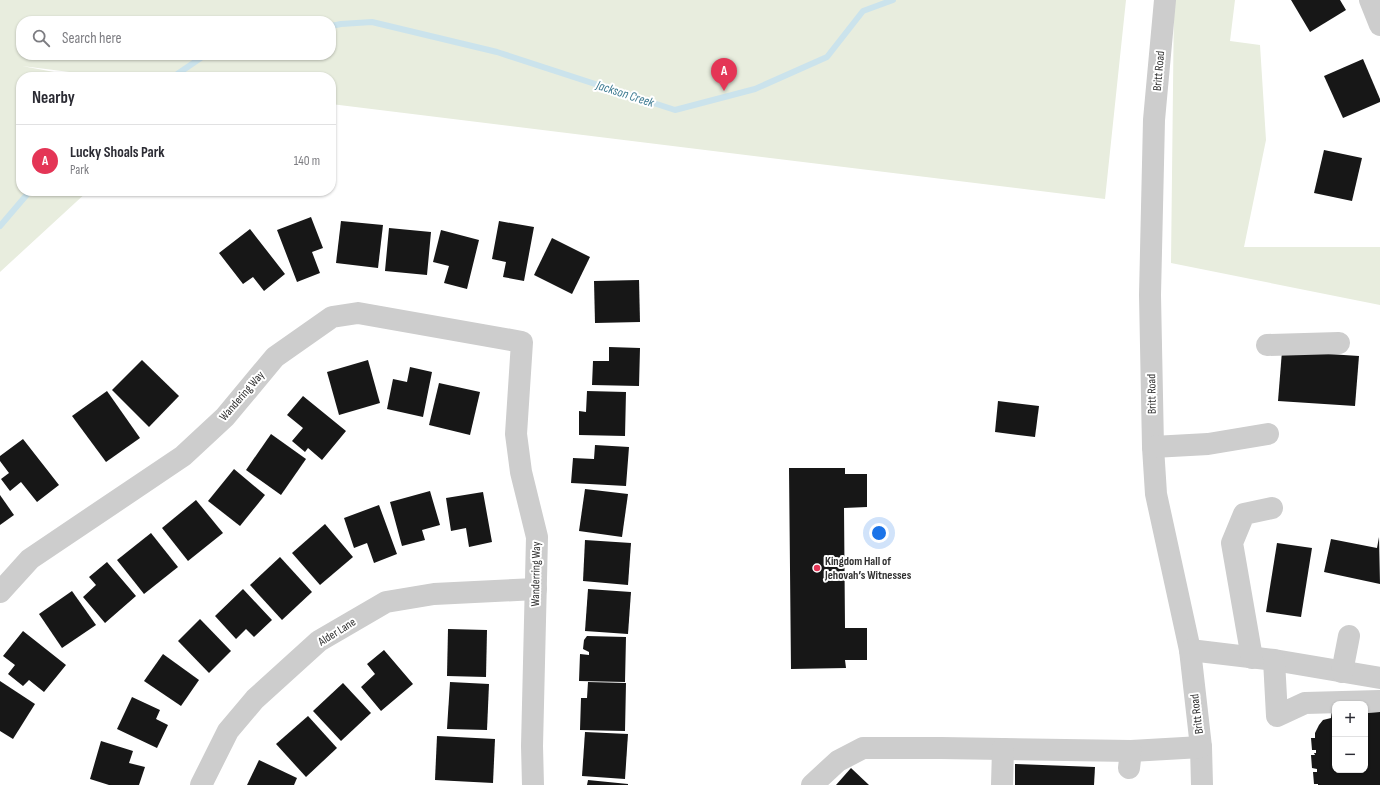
<!DOCTYPE html>
<meta charset="utf-8">
<style>
:root{--surface:#fff;--page:#f7f7f7;--text:#2b2b33;--muted:#7c7c81;--line:#e1e1e2;--accent:#e43556}
body{margin:0;font-family:"Sofia Sans Condensed",sans-serif;background:var(--page);color:var(--text)}
.controls{position:absolute;right:12px;bottom:12px;display:grid;overflow:hidden;border-radius:8px;box-shadow:0 1px 3px #0004}
.controls button{width:36px;height:36px;display:grid;place-items:center;padding:0;border:0;border-bottom:1px solid var(--line);background:var(--surface);color:var(--text);font:20px sans-serif}
.you{position:absolute;left:879px;top:533px;width:14px;height:14px;margin:-10px;border:3px solid #fff;border-radius:50%;background:#1a73e8;box-shadow:0 0 0 6px #1a73e833}
.badge{display:grid;place-items:center;width:26px;height:26px;border-radius:50%;background:var(--accent);color:#fff;font-size:13px;font-weight:700}
.pin{position:absolute;translate:-50% -33px;filter:drop-shadow(0 1px 2px #0008)}
.pin::after{content:'';position:absolute;top:21px;width:14px;height:12px;background:inherit;clip-path:polygon(0 0,100% 0,50% 100%)}
.list{margin:0;padding:0;list-style:none}
h2{display:flex;justify-content:space-between;align-items:center;height:52px;margin:0;padding:0 16px;font-size:17px}
h2 small{font-size:13px;font-weight:400;color:var(--muted)}
.list li{display:grid;grid-template-columns:26px 1fr auto;gap:12px;align-items:center;box-sizing:border-box;height:72px;padding:0 16px;border-top:1px solid var(--line)}
.list b{display:block;font-size:15px;white-space:nowrap}
.list p{margin:0;font-size:13px;white-space:nowrap;color:var(--muted)}
.list em{font-size:13px;font-style:normal;color:var(--muted)}
.icon{flex:none;width:22px;height:22px;fill:none;stroke:currentColor;stroke-width:2;stroke-linecap:round;stroke-linejoin:round}
.map{position:relative;flex:none;width:1380px;height:785px;overflow:hidden}
.search{position:absolute;background:var(--surface);box-shadow:0 1px 3px #0004;left:16px;top:16px;width:320px;height:44px;display:flex;align-items:center;gap:10px;box-sizing:border-box;padding:0 14px;border-radius:16px;color:var(--muted);font-size:15px}
.panel{position:absolute;background:var(--surface);box-shadow:0 1px 3px #0004;left:16px;top:72px;width:320px;height:124px;border-radius:16px}
.map>svg:first-child{display:block}
</style>
<div class="map">
<svg width="1380" height="785" viewBox="0 0 1380 785">
<rect width="100%" height="100%" fill="#fff"/>
<!-- green -->
<g fill="#e8edde" fill-rule="evenodd">
<path d="M0,0H1126L1105,199L331,104V77H109L22,66L81,77H21V191H88L0,272ZM21,21H331V55H21Z"/>
<polygon points="1174,0 1235,0 1230,41 1260,45 1266,140 1244,247 1380,247 1380,305 1171,263"/>
</g>
<g fill="none" stroke-linecap="round" stroke-linejoin="round">
<!-- stream -->
<g stroke="#cbe3ec" stroke-width="6">
<polyline points="331,26 341,24 372,22 497,52 675,110 755,89 827,57 863,11 893,0"/>
<polyline points="173,77 205,55"/>
<polyline points="0,226 30,191"/>
</g>
</g>
<!-- building -->
<g fill="#171717">
<polygon points="1291,0 1340,0 1346,10 1310,32"/>
<polygon points="1363,59 1380,99 1380,102 1343,118 1324,76"/>
<polygon points="1324,150 1362,158 1352,201 1314,193"/>
<polygon points="311,217 323,248 312,252 320,273 297,282 277,230"/>
<polygon points="341,221 383,225 378,268 336,263"/>
<polygon points="499,221 534,227 524,281 503,277 506,262 492,259"/>
<polygon points="389,228 431,232 427,275 385,271"/>
<polygon points="250,229 285,274 264,291 253,277 243,284 219,253"/>
<polygon points="441,230 479,240 467,289 444,283 449,266 433,262"/>
<polygon points="552,238 590,257 572,294 534,275"/>
<polygon points="639,280 640,322 595,323 594,281"/>
<polygon points="609,347 640,348 639,386 592,385 593,361 609,361"/>
<polygon points="1282,351 1359,356 1355,406 1278,401"/>
<polygon points="142,360 179,396 149,427 112,390"/>
<polygon points="368,360 380,403 339,415 327,372"/>
<polygon points="410,367 432,372 423,417 387,409 393,379 407,382"/>
<polygon points="439,383 480,392 470,435 429,425"/>
<polygon points="107,391 140,438 106,462 72,416"/>
<polygon points="587,391 626,392 625,436 579,435 579,411 586,412"/>
<polygon points="303,396 346,431 322,460 308,448 305,452 292,441 303,428 287,415"/>
<polygon points="998,401 1039,406 1035,437 995,432"/>
<polygon points="271,434 306,459 281,495 246,470"/>
<polygon points="23,439 59,485 37,502 21,482 10,491 1,479 9,473 0,461 0,456"/>
<polygon points="595,445 629,447 626,486 571,483 573,458 594,459"/>
<polygon points="789,468 845,468 845,474 867,474 867,507 844,508 845,628 867,628 867,660 845,660 846,668 791,669"/>
<polygon points="234,469 265,495 240,526 208,501"/>
<polygon points="585,489 628,494 622,537 579,531"/>
<polygon points="430,491 440,525 422,530 425,540 402,546 390,502"/>
<polygon points="483,492 492,542 469,547 466,528 451,531 446,498"/>
<polygon points="0,495 14,515 0,525"/>
<polygon points="196,500 223,533 188,561 162,528"/>
<polygon points="379,505 397,554 374,563 367,543 354,548 344,518"/>
<polygon points="325,524 353,557 320,585 292,553"/>
<polygon points="151,533 178,567 144,594 117,560"/>
<polygon points="1379,537 1380,584 1324,572 1331,539 1377,548"/>
<polygon points="585,540 631,543 628,585 583,581"/>
<polygon points="1277,543 1312,548 1301,617 1266,612"/>
<polygon points="280,557 312,592 282,620 250,585"/>
<polygon points="107,562 136,596 105,623 83,597 96,585 89,577"/>
<polygon points="243,589 272,620 254,637 246,629 236,639 215,616"/>
<polygon points="588,589 631,592 628,634 585,631"/>
<polygon points="72,591 96,625 62,648 39,614"/>
<polygon points="200,619 231,651 209,673 178,641"/>
<polygon points="448,629 487,630 486,677 447,676"/>
<polygon points="23,631 66,665 44,692 29,680 23,686 8,674 15,665 3,656"/>
<polygon points="587,636 626,637 625,682 579,681 580,654 589,655 589,652 583,649 584,640"/>
<polygon points="384,650 413,684 381,711 361,687 375,674 367,664"/>
<polygon points="163,654 199,680 181,706 144,681"/>
<polygon points="0,681 35,704 13,739 0,731"/>
<polygon points="450,682 489,684 487,730 447,729"/>
<polygon points="588,682 626,683 625,731 580,730 581,698 587,698"/>
<polygon points="343,683 371,713 341,741 313,711"/>
<polygon points="132,697 160,710 156,719 168,725 157,748 117,729"/>
<polygon points="1332,710 1335,710 1335,770 1365,770 1365,713 1380,712 1380,785 1318,785 1318,784 1314,784 1313,772 1317,772 1317,769 1312,768 1311,755 1315,755 1314,753 1316,753 1316,750 1312,750 1311,738 1315,738 1315,733 1319,725 1323,720 1331,718"/>
<polygon points="308,716 337,748 306,777 276,744"/>
<polygon points="585,732 628,734 625,779 582,776"/>
<polygon points="437,736 495,739 493,783 435,780"/>
<polygon points="101,741 133,751 129,763 145,767 139,785 109,785 90,779"/>
<polygon points="259,760 297,778 294,785 247,785"/>
<polygon points="1015,764 1095,767 1094,785 1015,785"/>
<polygon points="851,768 869,785 836,785"/>
<polygon points="588,780 628,784 628,785 587,785"/>
</g>
<g fill="none" stroke-linecap="round" stroke-linejoin="round">
<!-- minor -->
<g stroke="#cdcdcd" stroke-width="22">
<polyline points="1165,0 1154,120 1150,295 1153,447 1156,494 1190,650 1201,747 1202,785"/>
<polyline points="1370,0 1380,25"/>
<polyline points="1267,345 1339,343"/>
<polyline points="1153,447 1208,444 1268,434"/>
<polyline points="0,592 30,559 183,456 225,417 275,357 332,317 358,313 522,342 516,434 521,472 537,537 532,746 533,785"/>
<polyline points="1190,650 1274,660 1380,678"/>
<polyline points="1252,658 1232,543 1244,514 1272,508"/>
<polyline points="1274,660 1277,716 1305,703 1380,701"/>
<polyline points="1342,672 1349,636"/>
<polyline points="1129,768 1131,751 1201,747"/>
<polyline points="201,785 228,731 255,699 319,641 386,602 434,594 536,589"/>
<polyline points="812,785 838,761 863,748 941,748 1131,751"/>
<polyline points="1002,785 1003,749"/>
</g>
</g>
<!-- markers -->
<circle fill="#e43556" stroke="#fff" stroke-width="1.5" cx="817" cy="568" r="4"/>
<g text-anchor="middle" dominant-baseline="central" stroke-width="4" stroke-linejoin="round" paint-order="stroke">
<!-- street labels -->
<g font-size="12" fill="#303030" stroke="#fff">
<text transform="translate(1159 71) rotate(-85)">Britt Road</text>
<text transform="translate(1152 394) rotate(-91)">Britt Road</text>
<text transform="translate(242 396) rotate(-49)">Wandering Way</text>
<text transform="translate(536 574) rotate(-89)">Wanderring Way</text>
<text transform="translate(337 632) rotate(-32)">Alder Lane</text>
<text transform="translate(1197 714) rotate(-97)">Britt Road</text>
</g>
<!-- poi labels -->
<g font-size="12" font-weight="bold" fill="#303030" stroke="#fff" text-anchor="start">
<text x="825" y="561">Kingdom Hall of<tspan x="825" dy="14">Jehovah’s Witnesses</tspan></text>
</g>
<!-- water labels -->
<g font-size="13" font-style="italic" fill="#3e7b92" stroke="#fff">
<text transform="translate(625 94) rotate(18)">Jackson Creek</text>
</g>
</g>
</svg>
<div class="controls">
<button>+</button>
<button>−</button>
</div>
<div class="you"></div>
<div class="pin badge" style="left:724px;top:91px">A</div>
<div class="search"><svg class="icon" aria-label="search" viewBox="0 0 24 24"><circle cx="10" cy="10" r="6"/><path d="M15 15l6 6"/></svg>Search here</div>
<section class="panel">
<h2>Nearby<small></small></h2>
<ul class="list">
<li><span class="badge">A</span><div><b>Lucky Shoals Park</b><p>Park</p></div><em>140 m</em></li>
</ul>
</section>
</div>
